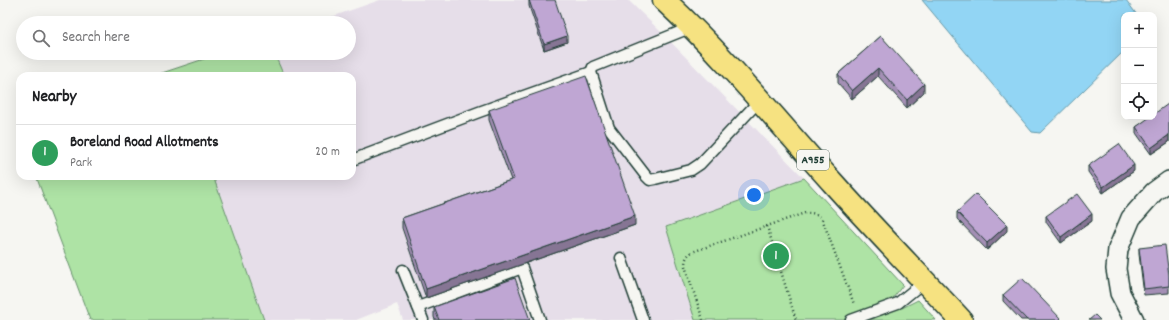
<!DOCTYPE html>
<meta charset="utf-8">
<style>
:root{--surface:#fff;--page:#f2f2f2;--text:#202124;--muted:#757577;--line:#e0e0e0;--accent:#d93025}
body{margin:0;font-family:Dekko,sans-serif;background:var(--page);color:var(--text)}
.controls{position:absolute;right:12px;top:12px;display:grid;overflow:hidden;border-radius:8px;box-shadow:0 4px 16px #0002}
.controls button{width:36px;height:36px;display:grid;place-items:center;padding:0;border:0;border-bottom:1px solid var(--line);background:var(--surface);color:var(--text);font:20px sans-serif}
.you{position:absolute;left:754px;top:195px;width:14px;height:14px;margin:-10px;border:3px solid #fff;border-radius:50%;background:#1a73e8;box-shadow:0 0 0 6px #1a73e833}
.badge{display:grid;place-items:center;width:26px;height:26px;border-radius:50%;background:var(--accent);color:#fff;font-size:13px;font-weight:700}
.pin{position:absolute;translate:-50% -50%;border:2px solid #fff;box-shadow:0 1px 4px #0006}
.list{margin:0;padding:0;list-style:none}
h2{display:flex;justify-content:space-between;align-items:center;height:52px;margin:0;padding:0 16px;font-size:17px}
h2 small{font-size:13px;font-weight:400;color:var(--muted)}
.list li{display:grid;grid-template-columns:26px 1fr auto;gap:12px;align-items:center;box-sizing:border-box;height:56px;padding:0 16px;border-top:1px solid var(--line)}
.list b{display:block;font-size:15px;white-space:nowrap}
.list p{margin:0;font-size:13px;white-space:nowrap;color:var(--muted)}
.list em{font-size:13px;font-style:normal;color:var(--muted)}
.icon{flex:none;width:22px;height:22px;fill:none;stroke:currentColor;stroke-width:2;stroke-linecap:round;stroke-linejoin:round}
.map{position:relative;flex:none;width:1169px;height:320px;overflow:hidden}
.search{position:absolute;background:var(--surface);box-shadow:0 4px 16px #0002;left:16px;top:16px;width:340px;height:44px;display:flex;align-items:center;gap:10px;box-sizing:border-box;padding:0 14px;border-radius:22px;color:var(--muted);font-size:15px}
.panel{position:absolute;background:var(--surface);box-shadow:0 4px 16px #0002;left:16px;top:72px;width:340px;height:108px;border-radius:12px}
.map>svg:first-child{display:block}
</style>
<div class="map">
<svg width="1169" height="320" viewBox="0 0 1169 320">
<rect width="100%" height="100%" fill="#f6f6f2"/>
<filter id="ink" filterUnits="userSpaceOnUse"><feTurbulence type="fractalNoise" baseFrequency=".025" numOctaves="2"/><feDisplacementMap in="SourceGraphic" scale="8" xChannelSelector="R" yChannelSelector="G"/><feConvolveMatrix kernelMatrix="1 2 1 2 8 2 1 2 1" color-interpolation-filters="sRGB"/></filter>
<g filter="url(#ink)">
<!-- built -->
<polygon fill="#e6dee9" points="380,0 628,0 662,33 804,178 666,227 695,320 403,320 397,304 356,320 264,320 213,176 352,176 352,76 284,76 274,53 349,53 349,23 314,23"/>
<!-- green -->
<g fill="#aee3a5" stroke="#66906c">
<polygon points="222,53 274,53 284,76 153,76"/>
<polygon points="36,176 213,176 264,320 90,320"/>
<polygon points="804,178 903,285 893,298 902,308 918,300 936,320 695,320 666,227"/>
</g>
<!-- water -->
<polygon fill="#92d5f4" stroke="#6498a7" points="922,0 1126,0 1137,15 1124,15 1124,51 1040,133 1032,132"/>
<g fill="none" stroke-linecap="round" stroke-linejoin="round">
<defs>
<g id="service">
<polyline points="692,27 593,67 591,72 609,128 646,176 650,180 655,179 691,170 700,164 760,100"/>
<polyline points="352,160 479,112 591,72"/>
<polyline points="621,258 643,320"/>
<polyline points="403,270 423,320"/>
<polyline points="418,307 522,268 540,320"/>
<polyline points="851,320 898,303 925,281"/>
</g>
<polyline id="minor" points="1134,320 1120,293 1116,269 1118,249 1131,218 1154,192 1169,181"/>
<path id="primary" d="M664,0C725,57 777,121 833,183C874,229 918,274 961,320"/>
</defs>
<!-- service casing -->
<use href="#service" stroke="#1f3d34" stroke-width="13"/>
<!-- minor casing -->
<use href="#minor" stroke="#1f3d34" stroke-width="22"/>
<!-- primary casing -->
<use href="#primary" stroke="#1f3d34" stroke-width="25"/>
<!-- path -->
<g stroke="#1f3d34" stroke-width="2.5" stroke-dasharray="1 3" stroke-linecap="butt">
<polyline points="767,226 796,320"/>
<path d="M703,320L685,266C685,260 686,256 692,252L805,213C814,213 818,213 823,221L854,304"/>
</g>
<!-- service -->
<use href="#service" stroke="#f6f6f2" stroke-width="10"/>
<!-- minor -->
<use href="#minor" stroke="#f6f6f2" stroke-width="19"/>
<!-- primary -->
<use href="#primary" stroke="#f6e281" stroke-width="22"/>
</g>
<!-- wall -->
<g fill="#a48fb5" stroke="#1f3d34">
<polygon points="529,0 567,42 544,50 529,6"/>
<polygon points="881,36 924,92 907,108 878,76 852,99 838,83 838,74"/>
<polygon points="1169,106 1169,142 1151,154 1136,133 1136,127"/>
<polygon points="489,110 635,225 426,298 402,228 402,218 511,180 489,120"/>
<polygon points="1088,166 1134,171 1103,193 1088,172"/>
<polygon points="957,212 1007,231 987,250 957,219"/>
<polygon points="1046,216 1092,221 1061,243 1046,222"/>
<polygon points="1139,248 1169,276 1169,293 1144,295 1139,254"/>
<polygon points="1003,295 1061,320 1021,320 1003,301"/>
<polygon points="434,307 530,320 435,320 434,317"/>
</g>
<!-- shaded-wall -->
<g fill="#867494" stroke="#1f3d34">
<polygon points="567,36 567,42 544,50 544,44"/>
<polygon points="878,68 878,76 852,99 852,91"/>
<polygon points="924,84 924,92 907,108 907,100"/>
<polygon points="1169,135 1169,142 1151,154 1151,148"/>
<polygon points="1134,165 1134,171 1103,193 1103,187"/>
<polygon points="1092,214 1092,221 1061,243 1061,237"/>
<polygon points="635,216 635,225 426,298 426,289"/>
<polygon points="1007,225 1007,231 987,250 987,243"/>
</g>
<!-- building -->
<g fill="#bfa6d3" stroke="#1f3d34">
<polygon points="529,0 555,0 567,36 544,44"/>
<polygon points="881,36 924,84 907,100 878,68 852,91 838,74"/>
<polygon points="586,76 635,216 426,289 402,218 514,179 489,110"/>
<polygon points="1168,104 1169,106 1169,135 1151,148 1136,127 1150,117 1154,117 1154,114"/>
<polygon points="1119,144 1134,165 1103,187 1088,166"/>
<polygon points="976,194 1007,225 987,243 957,212"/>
<polygon points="1077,194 1092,214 1061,237 1046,216"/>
<polygon points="1165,245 1169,276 1169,286 1144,289 1139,248"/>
<polygon points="515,278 530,320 439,320 434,307"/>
<polygon points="1022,278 1061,319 1060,320 1027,320 1003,295"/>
<polygon points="1095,315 1100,320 1089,320"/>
</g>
</g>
<g text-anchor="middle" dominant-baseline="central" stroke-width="3" stroke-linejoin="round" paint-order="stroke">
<!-- shield labels -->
<rect fill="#f6f6f2" stroke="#60746d" stroke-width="1" x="797" y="150" width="32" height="20" rx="3"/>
<g font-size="12" font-weight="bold" fill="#1f3d34">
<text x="813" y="160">A955</text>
</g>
</g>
</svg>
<div class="controls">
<button>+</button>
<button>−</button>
<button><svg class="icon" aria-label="locate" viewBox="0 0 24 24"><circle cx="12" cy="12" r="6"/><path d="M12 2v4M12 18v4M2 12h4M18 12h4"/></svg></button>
</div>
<div class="you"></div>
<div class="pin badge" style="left:776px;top:256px;background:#2e9e5b">1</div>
<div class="search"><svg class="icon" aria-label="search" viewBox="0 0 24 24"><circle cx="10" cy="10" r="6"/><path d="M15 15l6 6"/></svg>Search here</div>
<section class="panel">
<h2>Nearby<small></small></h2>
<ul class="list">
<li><span class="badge" style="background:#2e9e5b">1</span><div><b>Boreland Road Allotments</b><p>Park</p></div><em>20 m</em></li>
</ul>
</section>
</div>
